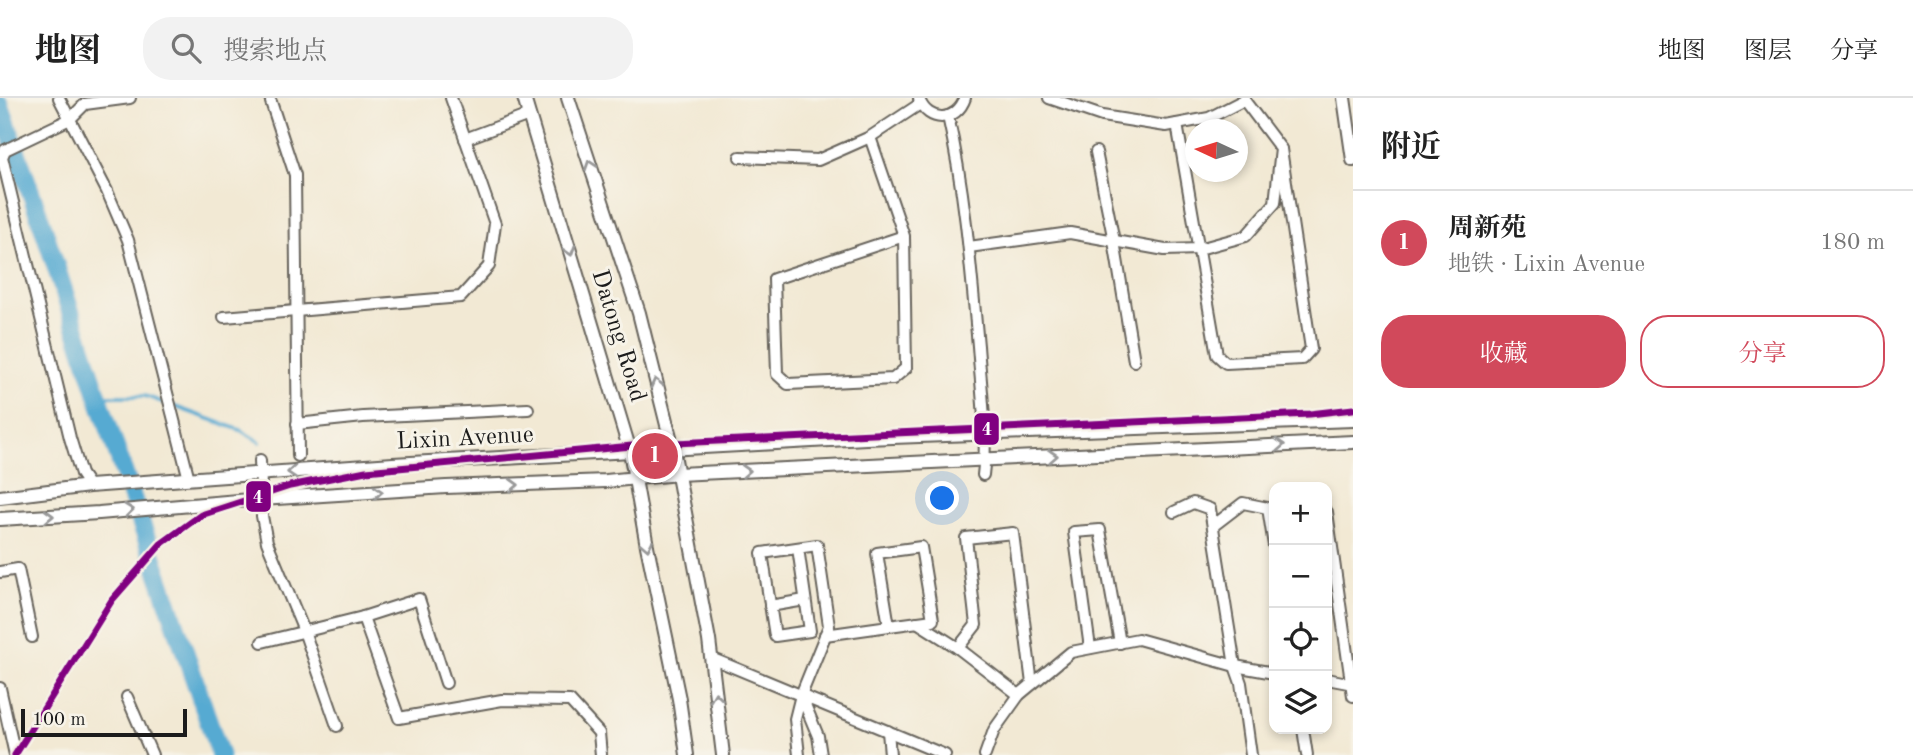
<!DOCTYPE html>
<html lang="zh">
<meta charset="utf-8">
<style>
:root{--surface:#fff;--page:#f2f2f2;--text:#222;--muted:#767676;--line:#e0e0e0;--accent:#d1495b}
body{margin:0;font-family:"Old Standard TT","Noto Serif SC",serif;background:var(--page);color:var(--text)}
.controls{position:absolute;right:21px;bottom:21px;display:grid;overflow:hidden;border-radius:14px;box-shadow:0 4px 10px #0003}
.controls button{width:63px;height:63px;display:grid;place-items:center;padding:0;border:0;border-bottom:2px solid var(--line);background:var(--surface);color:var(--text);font:35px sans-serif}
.compass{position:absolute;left:1185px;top:21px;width:63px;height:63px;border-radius:50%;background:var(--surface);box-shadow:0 4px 10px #0003;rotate:274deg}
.scale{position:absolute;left:21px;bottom:18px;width:166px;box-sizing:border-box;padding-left:7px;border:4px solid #1c1c1c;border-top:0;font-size:19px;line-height:24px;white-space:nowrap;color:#1c1c1c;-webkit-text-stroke:5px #f7f3e8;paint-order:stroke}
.you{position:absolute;left:943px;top:401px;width:24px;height:24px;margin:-18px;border:5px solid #fff;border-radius:50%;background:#1a73e8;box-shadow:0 0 0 10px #1a73e833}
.badge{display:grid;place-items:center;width:46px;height:46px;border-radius:50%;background:var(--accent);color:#fff;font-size:23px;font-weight:700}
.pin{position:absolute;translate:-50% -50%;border:4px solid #fff;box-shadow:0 2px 7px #0006}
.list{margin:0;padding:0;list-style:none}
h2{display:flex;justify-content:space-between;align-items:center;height:91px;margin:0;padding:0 28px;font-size:30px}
h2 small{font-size:23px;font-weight:400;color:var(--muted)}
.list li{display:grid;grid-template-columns:46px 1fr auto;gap:21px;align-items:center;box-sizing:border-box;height:105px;padding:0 28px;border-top:2px solid var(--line)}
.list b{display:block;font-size:26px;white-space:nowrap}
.list p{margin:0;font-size:23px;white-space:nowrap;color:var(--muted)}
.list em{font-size:23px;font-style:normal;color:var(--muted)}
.actions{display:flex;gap:14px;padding:21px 28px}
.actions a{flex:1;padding:16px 0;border:2px solid var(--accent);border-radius:28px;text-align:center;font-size:24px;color:var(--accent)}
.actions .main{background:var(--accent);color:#fff}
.icon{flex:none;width:38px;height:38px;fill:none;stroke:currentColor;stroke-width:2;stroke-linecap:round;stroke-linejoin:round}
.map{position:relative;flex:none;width:1353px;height:657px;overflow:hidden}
header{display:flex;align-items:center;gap:42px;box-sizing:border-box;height:98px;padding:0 35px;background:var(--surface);border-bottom:2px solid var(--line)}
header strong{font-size:33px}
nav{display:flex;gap:38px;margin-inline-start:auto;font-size:24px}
.search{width:490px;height:63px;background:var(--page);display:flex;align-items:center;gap:18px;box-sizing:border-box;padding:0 24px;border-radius:28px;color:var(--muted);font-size:26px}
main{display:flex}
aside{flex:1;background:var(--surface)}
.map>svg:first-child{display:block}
</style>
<header>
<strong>地图</strong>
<div class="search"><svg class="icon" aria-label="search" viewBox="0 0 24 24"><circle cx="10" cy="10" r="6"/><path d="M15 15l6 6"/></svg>搜索地点</div>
<nav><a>地图</a><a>图层</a><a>分享</a></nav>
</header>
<main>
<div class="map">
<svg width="1353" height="657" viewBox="0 0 1353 657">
<rect width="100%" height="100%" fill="#f7f3e8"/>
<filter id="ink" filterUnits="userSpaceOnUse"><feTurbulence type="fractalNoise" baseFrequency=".0143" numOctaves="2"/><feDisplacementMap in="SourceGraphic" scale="14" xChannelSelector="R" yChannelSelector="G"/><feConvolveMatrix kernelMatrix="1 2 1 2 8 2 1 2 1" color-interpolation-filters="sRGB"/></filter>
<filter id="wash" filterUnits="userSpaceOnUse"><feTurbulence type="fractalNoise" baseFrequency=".00686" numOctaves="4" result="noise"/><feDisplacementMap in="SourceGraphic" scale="28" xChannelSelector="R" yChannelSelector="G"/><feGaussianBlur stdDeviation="1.57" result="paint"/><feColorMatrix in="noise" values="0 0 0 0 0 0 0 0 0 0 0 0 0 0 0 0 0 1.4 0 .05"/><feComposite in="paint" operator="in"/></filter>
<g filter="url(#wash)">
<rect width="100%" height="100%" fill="#f2e9d4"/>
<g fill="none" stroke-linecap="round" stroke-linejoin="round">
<!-- stream -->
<polyline stroke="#57aad2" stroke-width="3.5" points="98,298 145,298 240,332 260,344"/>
<!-- river -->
<polyline stroke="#57aad2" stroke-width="19" points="0,7 44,132 98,298 220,657"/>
</g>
</g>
<g filter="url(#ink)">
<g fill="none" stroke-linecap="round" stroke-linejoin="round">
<defs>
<g id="minor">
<polyline points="59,0 107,93 128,142 189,381"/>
<polyline points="1049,0 1102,18 1166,28 1209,20 1244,2 1245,0"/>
<path d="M919,1C928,26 957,24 965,0"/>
<polyline points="271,4 295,77 298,358"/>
<path d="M948,18C965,94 971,171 978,248C981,290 988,336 983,377"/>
<polyline points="1177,26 1217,257 1226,265 1302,261 1311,251 1281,51"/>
<polyline points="870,39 904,138 906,270 893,281 788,286 777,276 774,181 904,138"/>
<polyline points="465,41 529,17"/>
<polyline points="1096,54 1114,143 1134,263"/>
<polyline points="740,59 818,62 870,39 920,6"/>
<polyline points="969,149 1070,135 1165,152 1199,151 1246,138 1275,105 1281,51 1244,2"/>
<polyline points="224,219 461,199 489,168 495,126 451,0"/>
<polyline points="297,326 363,319 528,311"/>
<polyline points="260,362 262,418 267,444 304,533 337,628"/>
<polyline points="89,388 81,376 70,340 2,59 5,52 70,21 85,6 130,0"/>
<polyline points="1174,414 1193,405 1210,411 1235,568 1241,585 1251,657"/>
<polyline points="1327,414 1353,598"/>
<polyline points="1213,428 1243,405 1268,410 1274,448"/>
<polyline points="798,450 810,533 775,538 762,455 817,447 829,528 801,597 818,638 821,657"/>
<polyline points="0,474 18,471 32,539"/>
<polyline points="770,508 805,502"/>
<polyline points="363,519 419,501 446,585"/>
<polyline points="917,524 958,550 976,527 966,440 1013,435 1032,586"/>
<polyline points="825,537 889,528 877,455 921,449 933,522 889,528"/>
<polyline points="262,544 363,519 399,620 502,602 570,603 599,635 601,657"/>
<polyline points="958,550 1019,597"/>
<polyline points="1090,550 1074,434 1100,432 1120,545"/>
<polyline points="711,560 945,657"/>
<polyline points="1327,581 1353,586"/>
<polyline points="0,590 15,657"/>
<polyline points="127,599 152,657"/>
<polyline points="1303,631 1307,657"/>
<polyline points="888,633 890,657"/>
<polyline points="799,657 795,621 801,597"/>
<polyline points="985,657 994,632 1019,597 1071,554 1138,541 1235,568 1274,575"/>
</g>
<g id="tertiary">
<polyline points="524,0 630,353 647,448 679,601 687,657"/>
<polyline points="568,0 639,215 673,351 709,542 723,657"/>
<polyline points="1344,0 1353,62"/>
<polyline points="0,399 89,388 393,366 866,340 1353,322"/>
<polyline points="0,421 99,415 261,401 446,389 606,383 678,376 1353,344"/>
</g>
</defs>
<!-- minor casing -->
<use href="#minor" stroke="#67645c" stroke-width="14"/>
<!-- tertiary casing -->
<use href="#tertiary" stroke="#67645c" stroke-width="16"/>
<!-- minor -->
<use href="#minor" stroke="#fff" stroke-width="10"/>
<!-- tertiary -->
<use href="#tertiary" stroke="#fff" stroke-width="12"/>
<defs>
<polyline id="metro-1" points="15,657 112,502 161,446 201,417 290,388 366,373 653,346 1310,316 1353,311"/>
</defs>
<!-- metro-1 casing -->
<use href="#metro-1" stroke="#f7f3e8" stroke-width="12"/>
<!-- metro-1 -->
<use href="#metro-1" stroke="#800080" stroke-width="7"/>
</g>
<!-- one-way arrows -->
<defs><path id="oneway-chevron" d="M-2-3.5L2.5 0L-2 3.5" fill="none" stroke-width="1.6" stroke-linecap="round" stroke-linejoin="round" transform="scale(1.75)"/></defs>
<g stroke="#999">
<use href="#oneway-chevron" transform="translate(590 67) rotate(-108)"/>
<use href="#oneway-chevron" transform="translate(570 153) rotate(73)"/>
<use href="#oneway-chevron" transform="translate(656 285) rotate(-104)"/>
<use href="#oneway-chevron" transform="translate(1280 347) rotate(-3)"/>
<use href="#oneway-chevron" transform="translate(1053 358) rotate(-3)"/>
<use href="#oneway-chevron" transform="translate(746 373) rotate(-3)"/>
<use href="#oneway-chevron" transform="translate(292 374) rotate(176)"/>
<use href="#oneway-chevron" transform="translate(514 387) rotate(-2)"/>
<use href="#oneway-chevron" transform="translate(378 394) rotate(-4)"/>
<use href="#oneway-chevron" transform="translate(129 412) rotate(-6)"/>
<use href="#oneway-chevron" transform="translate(49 418) rotate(-2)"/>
<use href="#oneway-chevron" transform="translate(647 448) rotate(79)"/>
<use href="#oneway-chevron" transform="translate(716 599) rotate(-97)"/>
</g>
</g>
<g text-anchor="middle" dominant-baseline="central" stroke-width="6" stroke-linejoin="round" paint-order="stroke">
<!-- street labels -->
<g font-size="24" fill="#1c1c1c" stroke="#f7f3e8">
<text transform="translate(618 238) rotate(73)">Datong Road</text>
<text transform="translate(465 341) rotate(-3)">Lixin Avenue</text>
</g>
</g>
<g stroke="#f7f3e8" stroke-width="2.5">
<rect x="973" y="314" width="27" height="34" rx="7" fill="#800080"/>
<rect x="245" y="382" width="27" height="33" rx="7" fill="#800080"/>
</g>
<g font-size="19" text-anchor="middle" font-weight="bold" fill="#fff">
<text x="987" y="337">4</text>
<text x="258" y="405">4</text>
</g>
</svg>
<div class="controls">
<button>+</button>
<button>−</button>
<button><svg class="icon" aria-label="locate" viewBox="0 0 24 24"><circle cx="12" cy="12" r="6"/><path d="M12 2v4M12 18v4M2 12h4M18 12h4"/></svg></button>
<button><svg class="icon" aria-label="layers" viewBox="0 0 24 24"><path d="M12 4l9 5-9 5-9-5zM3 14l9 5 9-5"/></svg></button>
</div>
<svg class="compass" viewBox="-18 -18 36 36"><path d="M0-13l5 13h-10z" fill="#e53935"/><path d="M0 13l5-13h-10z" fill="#767676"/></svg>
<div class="scale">100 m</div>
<div class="you"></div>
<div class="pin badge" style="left:655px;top:358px">1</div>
</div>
<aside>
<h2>附近<small></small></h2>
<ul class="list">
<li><span class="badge">1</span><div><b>周新苑</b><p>地铁 · Lixin Avenue</p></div><em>180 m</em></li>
</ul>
<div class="actions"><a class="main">收藏</a><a>分享</a></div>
</aside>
</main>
